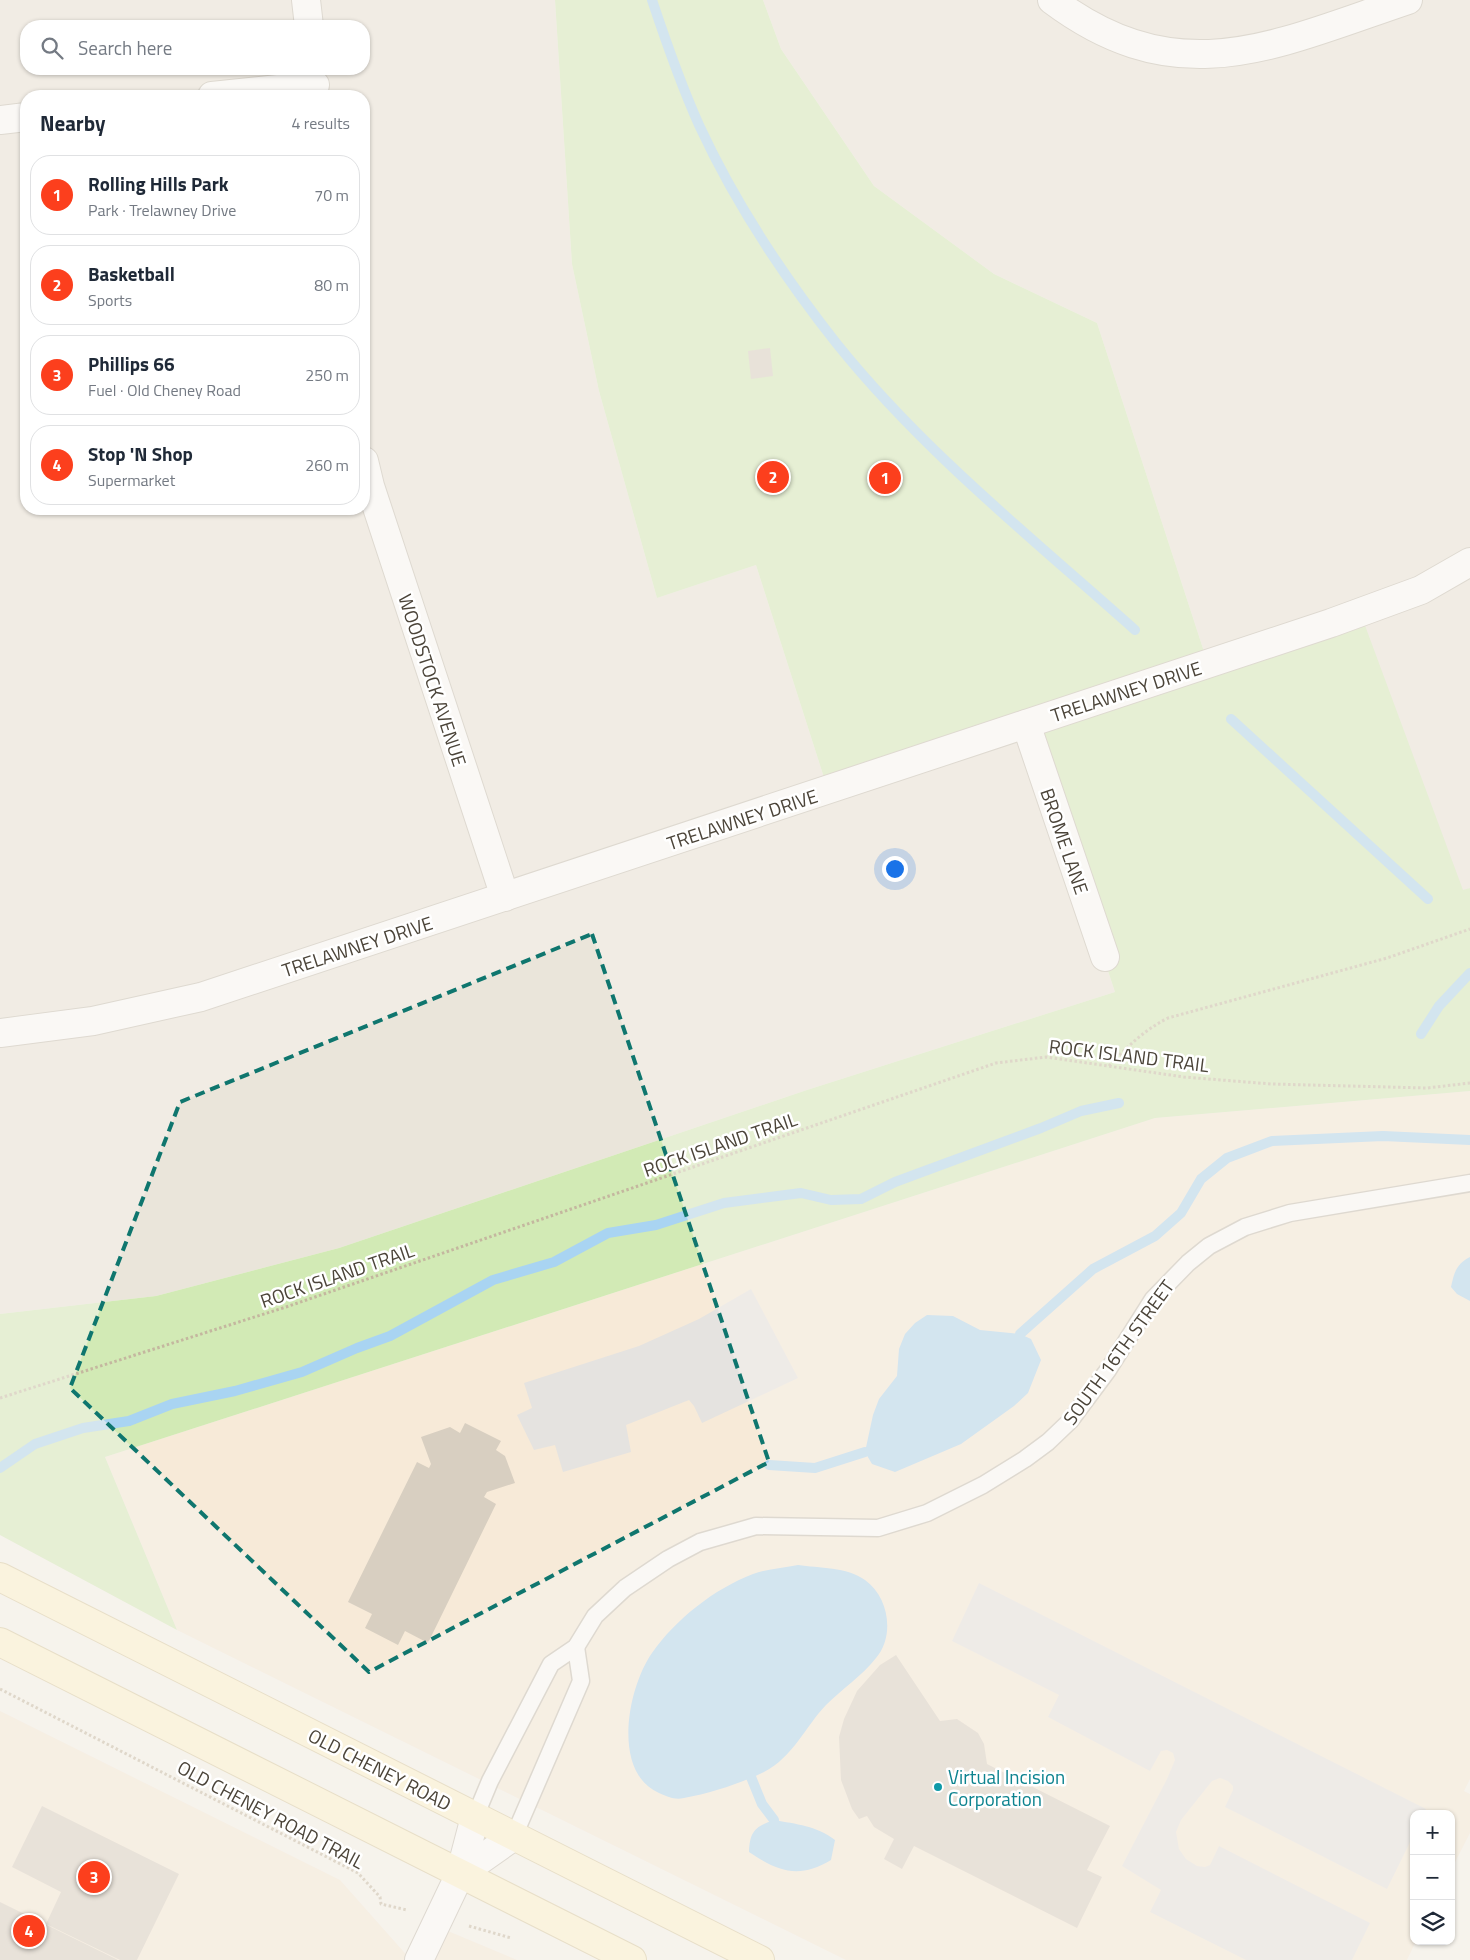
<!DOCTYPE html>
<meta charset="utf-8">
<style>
:root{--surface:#fff;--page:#f6f6f7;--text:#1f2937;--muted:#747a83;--line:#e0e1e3;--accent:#fc3f1d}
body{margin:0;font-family:"Titillium Web",sans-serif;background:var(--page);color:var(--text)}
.controls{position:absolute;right:15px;bottom:15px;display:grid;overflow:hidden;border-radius:10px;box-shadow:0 1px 4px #0004}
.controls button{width:45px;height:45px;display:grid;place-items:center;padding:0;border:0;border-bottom:1px solid var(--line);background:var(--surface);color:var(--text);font:25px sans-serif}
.you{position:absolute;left:894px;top:868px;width:18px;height:18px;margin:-12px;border:4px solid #fff;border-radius:50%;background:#1a73e8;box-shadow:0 0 0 8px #1a73e833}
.badge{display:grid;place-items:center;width:32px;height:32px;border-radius:50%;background:var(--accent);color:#fff;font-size:16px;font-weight:700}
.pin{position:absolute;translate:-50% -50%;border:2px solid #fff;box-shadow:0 1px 5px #0006}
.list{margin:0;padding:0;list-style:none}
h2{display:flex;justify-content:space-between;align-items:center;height:65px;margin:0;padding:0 20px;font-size:21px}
h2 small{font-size:16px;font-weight:400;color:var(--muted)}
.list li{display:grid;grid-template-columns:32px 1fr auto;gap:15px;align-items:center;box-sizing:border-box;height:80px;margin:0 10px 10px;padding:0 10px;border:1px solid var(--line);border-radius:20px}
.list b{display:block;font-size:19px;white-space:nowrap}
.list p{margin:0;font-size:16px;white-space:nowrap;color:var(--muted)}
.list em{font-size:16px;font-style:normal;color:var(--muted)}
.icon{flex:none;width:28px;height:28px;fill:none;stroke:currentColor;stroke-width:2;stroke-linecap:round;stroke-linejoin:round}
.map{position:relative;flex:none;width:1470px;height:1960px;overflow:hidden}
.search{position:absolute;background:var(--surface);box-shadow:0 1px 4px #0004;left:20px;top:20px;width:350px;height:55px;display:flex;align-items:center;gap:12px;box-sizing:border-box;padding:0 18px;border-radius:20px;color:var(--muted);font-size:19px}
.panel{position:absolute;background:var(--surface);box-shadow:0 1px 4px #0004;left:20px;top:90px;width:350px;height:425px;border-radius:20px}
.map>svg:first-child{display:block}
</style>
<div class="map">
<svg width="1470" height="1960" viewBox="0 0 1470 1960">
<rect width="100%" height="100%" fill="#f6f3ec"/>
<!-- residential -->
<g fill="#eae5da" fill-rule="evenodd">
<path d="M0,0H555L572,264L599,391L657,598L756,565L828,790L1026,724L1115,992L807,1090L339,1248L156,1296L0,1314ZM26,26H364V69H26ZM26,96H364V509H26Z"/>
<polygon points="763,0 1470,0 1470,888 1463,891 1208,664 1097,323 994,274 874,186 781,49"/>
</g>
<!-- commercial -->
<g fill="#f7ead8">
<polygon points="1470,1091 1470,1779 1464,1791 1470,1794 1470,1833 1451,1870 1451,1814 1414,1814 1414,1941 1416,1941 1407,1960 846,1960 177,1630 105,1457 1155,1118"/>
<polygon points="0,1711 340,1880 411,1960 0,1960"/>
<polygon points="436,1926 517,1960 419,1960"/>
</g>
<!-- green -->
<polygon fill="#d2eab5" points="555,0 763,0 781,49 874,186 994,274 1097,323 1208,664 1360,612 1463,890 1470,888 1470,1091 1155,1118 105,1457 177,1630 0,1535 0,1314 156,1296 339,1248 807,1090 1115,992 1026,724 828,790 756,565 657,598 599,391 572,264"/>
<!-- parking -->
<g fill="#e5e3e0">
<polygon points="751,1289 798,1378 702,1423 694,1406 689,1400 626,1425 631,1452 563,1472 555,1445 534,1450 517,1415 532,1408 524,1383 639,1346 699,1319"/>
<polygon points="979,1583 1426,1809 1424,1814 1414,1814 1414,1834 1387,1889 1225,1807 1233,1790 1233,1786 1228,1781 1220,1778 1212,1781 1181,1820 1176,1832 1179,1849 1186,1859 1197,1866 1205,1867 1210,1865 1219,1846 1370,1923 1352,1960 1246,1960 1150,1912 1161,1890 1122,1866 1167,1779 1175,1760 1173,1753 1167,1750 1161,1751 1150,1771 1048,1717 1059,1695 952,1641"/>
</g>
<!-- water -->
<g fill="#a9d4f2">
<path d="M1470,1257V1301L1457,1294L1451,1287C1454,1273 1456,1264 1470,1257Z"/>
<polygon points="927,1315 953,1316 980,1330 1020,1334 1031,1339 1041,1360 1028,1393 1014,1406 961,1444 895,1472 872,1464 865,1452 873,1415 879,1399 897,1376 899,1349 905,1334 915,1323"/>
<path d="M798,1565C819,1568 847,1567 865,1580C889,1597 895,1636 876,1658C862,1676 842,1689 826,1705C805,1727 793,1757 764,1772C739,1784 711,1793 684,1798C674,1800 669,1797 659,1793C611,1772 628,1687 652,1653C676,1619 714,1589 753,1574C766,1569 784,1568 798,1565Z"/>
<path d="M774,1820C796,1824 817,1826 835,1840L831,1860C799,1879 779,1872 749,1852C750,1831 755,1827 774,1820Z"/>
</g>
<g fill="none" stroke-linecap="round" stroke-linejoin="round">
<!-- stream -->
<g stroke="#a9d4f2" stroke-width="10">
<path d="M652,0C666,42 681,85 699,125C735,203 784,277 837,344C923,451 1033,539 1135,630"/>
<polyline points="1231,719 1428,899"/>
<polyline points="1421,1034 1439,1006 1470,973"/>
<polyline points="1020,1334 1093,1269 1155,1236 1181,1213 1201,1179 1227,1158 1272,1141 1383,1136 1470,1140"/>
<polyline points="769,1465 815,1468 865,1452"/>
<polyline points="0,1468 35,1444 83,1428 129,1421 172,1404 235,1391 302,1372 357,1348 390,1336 493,1280 554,1262 608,1233 656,1225 724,1203 801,1193 831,1200 861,1199 895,1182 1041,1128 1081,1111 1119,1103"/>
<polyline points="751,1777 762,1804 774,1820"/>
</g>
</g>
<!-- building -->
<g fill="#d8cfc1">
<polygon points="770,348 773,376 751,379 748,351"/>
<polygon points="465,1423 501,1441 496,1450 505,1456 515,1483 487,1492 484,1497 496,1504 428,1643 405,1631 398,1645 365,1628 372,1614 348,1602 417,1462 429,1468 431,1464 421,1437 450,1427 460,1433"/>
<polygon points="896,1655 940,1721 957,1719 978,1733 984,1744 987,1764 1110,1826 1087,1870 1102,1877 1077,1928 914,1846 902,1869 884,1859 894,1839 874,1827 867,1816 859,1819 852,1809 841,1780 839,1737 844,1719 857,1691 880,1665"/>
<polygon points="42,1806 179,1874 137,1960 120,1960 46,1924 61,1892 12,1867"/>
<polygon points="0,1902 118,1960 0,1960"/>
</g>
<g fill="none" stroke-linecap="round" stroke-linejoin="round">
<defs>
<g id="service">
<polyline points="475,1817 490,1781 551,1664 576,1647 595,1616 625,1588 668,1559 700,1542 756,1526 878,1528 927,1513 983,1485 1025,1459 1048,1442 1070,1421 1108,1370 1153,1299 1188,1263 1209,1246 1245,1227 1290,1213 1470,1183"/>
<polyline points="514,1836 581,1681 576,1647"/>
</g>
<g id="minor">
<polyline points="306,0 309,26"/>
<path d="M1052,0C1179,95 1274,45 1408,0"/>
<polyline points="212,96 315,85"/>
<polyline points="0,120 26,117"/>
<polyline points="364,461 370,486 505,897"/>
<polyline points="1026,724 1105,957"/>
<polyline points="0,1033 93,1021 201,997 1331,623 1421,590 1470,562"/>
<polyline points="460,1874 514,1836"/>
<polyline points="419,1960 460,1874 475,1817"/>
</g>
<g id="secondary">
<polyline points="0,1577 760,1960"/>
<polyline points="0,1642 632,1960"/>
</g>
</defs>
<!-- service casing -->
<use href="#service" stroke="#c2bbae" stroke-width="19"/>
<!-- minor casing -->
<use href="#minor" stroke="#c2bbae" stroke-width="30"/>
<!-- secondary casing -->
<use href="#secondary" stroke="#d6c79b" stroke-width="30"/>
<!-- path -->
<g stroke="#c4b79f" stroke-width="3" stroke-dasharray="2.5 2.5" stroke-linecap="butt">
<path d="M1109,1066C1127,1047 1144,1030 1168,1018L1387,958L1470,929"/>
<polyline points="0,1398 286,1307 996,1063 1046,1057 1184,1077 1271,1084 1427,1088 1470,1083"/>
<polyline points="0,1689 358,1873 380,1897 381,1904 407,1910"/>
<polyline points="469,1926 511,1938"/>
</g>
<!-- service -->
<use href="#service" stroke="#fff" stroke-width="16"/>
<!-- minor -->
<use href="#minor" stroke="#fff" stroke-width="28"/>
<!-- secondary -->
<use href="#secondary" stroke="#fff3cd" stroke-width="28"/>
</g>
<!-- marked area -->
<path d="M0 0H1470V1960H0ZM592,934L769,1462L369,1672L70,1388L180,1102Z" fill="#f6f3ec" fill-opacity=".55" fill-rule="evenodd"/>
<path fill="none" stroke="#0f766e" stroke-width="4" stroke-dasharray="10 6" stroke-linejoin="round" d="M592,934L769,1462L369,1672L70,1388L180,1102Z"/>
<!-- markers -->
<circle fill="#0f9aa8" stroke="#fff" stroke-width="2" cx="938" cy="1787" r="5"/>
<g text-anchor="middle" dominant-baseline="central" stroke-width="5" stroke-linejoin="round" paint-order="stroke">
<!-- street labels -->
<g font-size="19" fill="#4b4439" stroke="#fff">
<text transform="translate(433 680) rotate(72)">WOODSTOCK AVENUE</text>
<text transform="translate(1126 691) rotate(-18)">TRELAWNEY DRIVE</text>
<text transform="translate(742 819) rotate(-18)">TRELAWNEY DRIVE</text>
<text transform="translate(1065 841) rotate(71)">BROME LANE</text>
<text transform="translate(357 946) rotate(-18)">TRELAWNEY DRIVE</text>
<text transform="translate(1129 1055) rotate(7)">ROCK ISLAND TRAIL</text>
<text transform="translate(720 1144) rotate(-19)">ROCK ISLAND TRAIL</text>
<text transform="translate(337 1275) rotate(-19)">ROCK ISLAND TRAIL</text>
<text transform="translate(1118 1352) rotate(-54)">SOUTH 16TH STREET</text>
<text transform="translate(380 1769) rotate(27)">OLD CHENEY ROAD</text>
<text transform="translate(271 1814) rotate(28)">OLD CHENEY ROAD TRAIL</text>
</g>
<!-- culture labels -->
<g font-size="19" fill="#0d838f" stroke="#fff" text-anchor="start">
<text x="948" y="1776">Virtual Incision<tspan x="948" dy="22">Corporation</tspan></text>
</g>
</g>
</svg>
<div class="controls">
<button>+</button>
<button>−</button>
<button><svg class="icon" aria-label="layers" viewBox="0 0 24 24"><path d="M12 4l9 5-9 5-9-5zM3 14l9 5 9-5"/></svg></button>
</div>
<div class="you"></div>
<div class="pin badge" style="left:885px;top:478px">1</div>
<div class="pin badge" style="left:773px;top:477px">2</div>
<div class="pin badge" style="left:94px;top:1877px">3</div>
<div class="pin badge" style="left:29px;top:1931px">4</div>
<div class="search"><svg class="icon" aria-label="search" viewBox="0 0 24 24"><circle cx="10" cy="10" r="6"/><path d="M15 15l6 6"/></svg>Search here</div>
<section class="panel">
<h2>Nearby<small>4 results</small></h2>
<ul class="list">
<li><span class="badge">1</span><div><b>Rolling Hills Park</b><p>Park · Trelawney Drive</p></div><em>70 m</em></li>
<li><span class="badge">2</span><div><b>Basketball</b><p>Sports</p></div><em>80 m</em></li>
<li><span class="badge">3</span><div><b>Phillips 66</b><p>Fuel · Old Cheney Road</p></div><em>250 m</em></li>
<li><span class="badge">4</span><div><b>Stop 'N Shop</b><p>Supermarket</p></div><em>260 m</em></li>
</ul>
</section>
</div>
